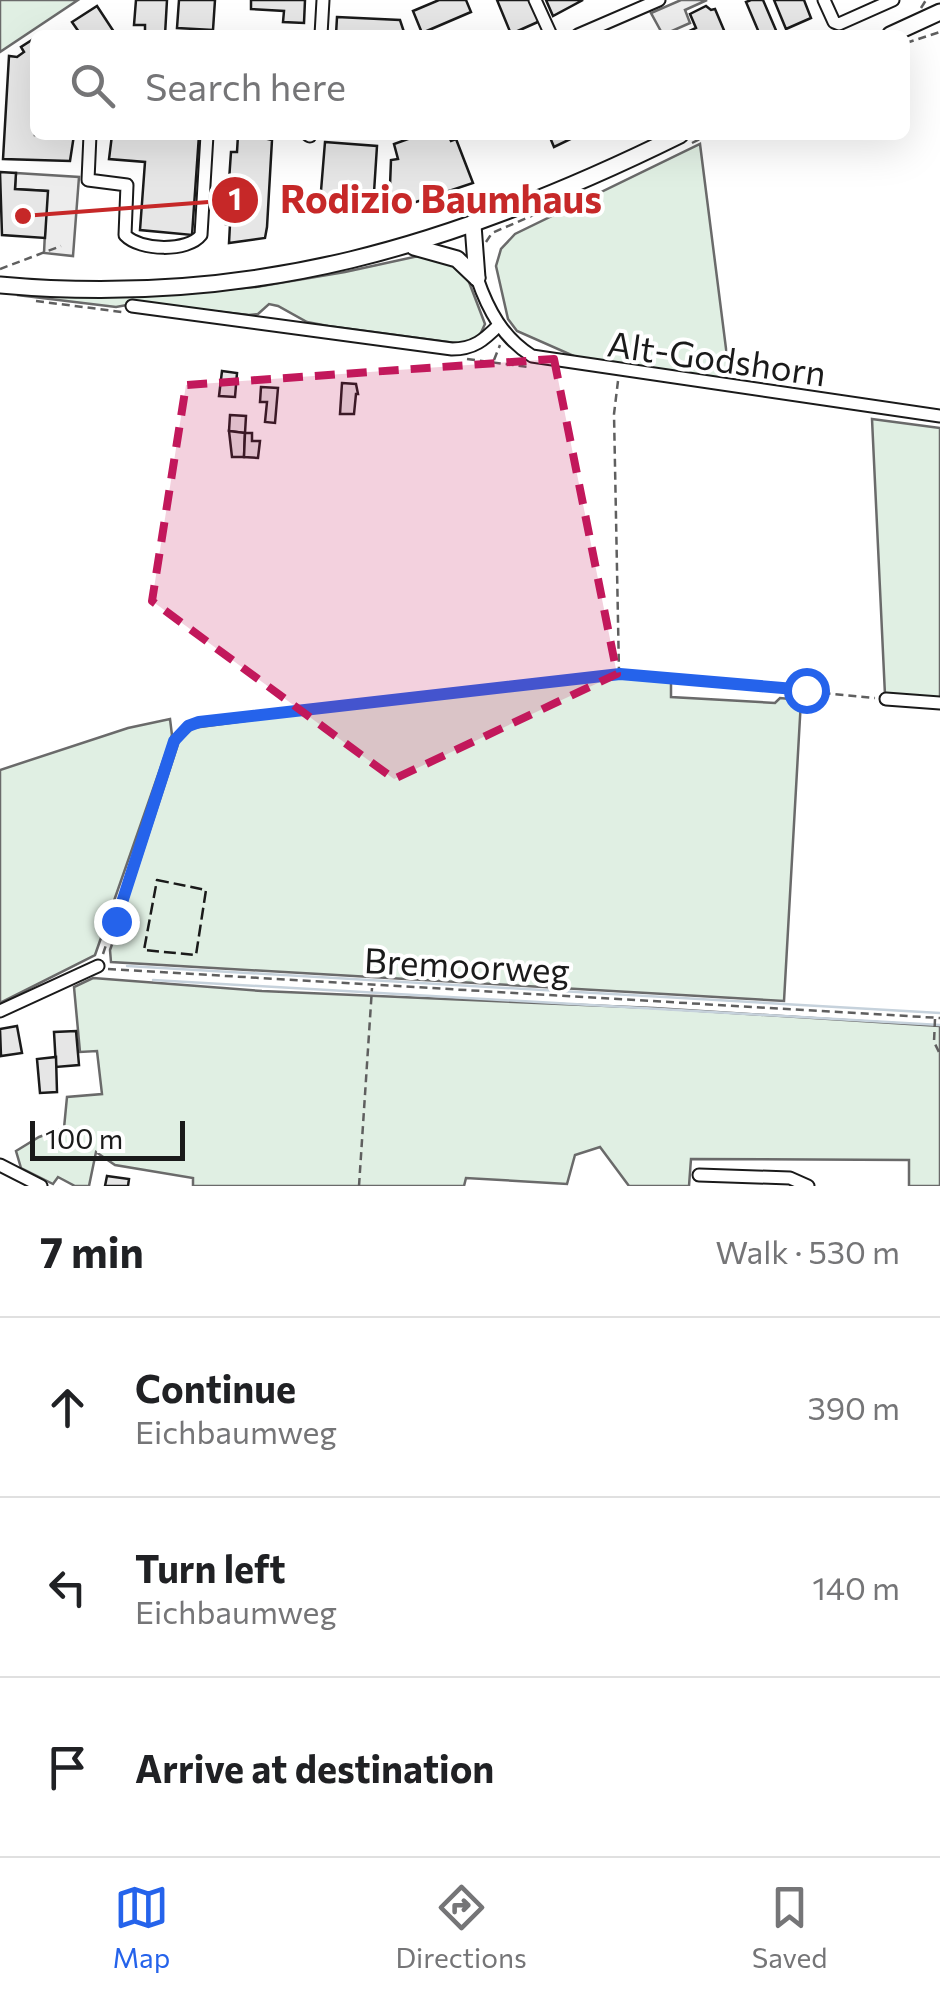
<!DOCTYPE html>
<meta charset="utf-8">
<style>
:root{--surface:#fff;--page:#f2f2f2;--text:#202124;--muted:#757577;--line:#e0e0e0;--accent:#2563eb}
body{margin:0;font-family:Commissioner,sans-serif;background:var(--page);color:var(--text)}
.scale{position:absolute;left:30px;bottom:25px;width:155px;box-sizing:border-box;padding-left:10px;border:5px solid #1a1a1a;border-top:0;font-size:28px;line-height:35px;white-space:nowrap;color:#1a1a1a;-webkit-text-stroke:8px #fff;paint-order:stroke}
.stop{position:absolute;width:30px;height:30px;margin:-22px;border:8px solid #2563eb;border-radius:50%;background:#fff}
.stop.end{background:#2563eb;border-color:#fff;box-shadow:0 2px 10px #0008}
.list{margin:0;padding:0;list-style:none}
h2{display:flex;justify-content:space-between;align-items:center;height:130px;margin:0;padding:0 40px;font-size:42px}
h2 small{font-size:32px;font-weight:400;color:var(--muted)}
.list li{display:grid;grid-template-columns:65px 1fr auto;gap:30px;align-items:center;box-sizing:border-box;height:180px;padding:0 40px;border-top:2px solid var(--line)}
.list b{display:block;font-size:38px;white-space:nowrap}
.list p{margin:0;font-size:32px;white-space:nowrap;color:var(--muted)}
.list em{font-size:32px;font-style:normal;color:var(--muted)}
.icon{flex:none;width:55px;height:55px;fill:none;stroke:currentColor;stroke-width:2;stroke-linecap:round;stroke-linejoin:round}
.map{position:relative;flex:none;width:940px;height:1186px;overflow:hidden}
.search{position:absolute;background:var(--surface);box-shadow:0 10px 40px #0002;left:30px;right:30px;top:30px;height:110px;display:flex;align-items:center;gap:25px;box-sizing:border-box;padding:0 35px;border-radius:15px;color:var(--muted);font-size:38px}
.sheet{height:670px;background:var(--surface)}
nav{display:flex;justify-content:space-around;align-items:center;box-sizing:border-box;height:140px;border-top:2px solid var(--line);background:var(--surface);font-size:28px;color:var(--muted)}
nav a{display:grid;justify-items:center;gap:5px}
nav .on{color:var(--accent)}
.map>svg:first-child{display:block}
</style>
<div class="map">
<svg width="940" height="1186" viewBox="0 0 940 1186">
<rect width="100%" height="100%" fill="#fff"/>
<!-- green -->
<g fill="#e0efe3" stroke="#6a6a6a" stroke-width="2.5">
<polygon points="0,0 78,0 0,52"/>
<polygon points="700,144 730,380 585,361 517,331 508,319 496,266 501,249 515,234"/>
<polygon points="423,255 458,266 469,282 485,324 479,337 463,344 328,326 307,322 278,306 269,304 258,314 249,315 138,303 116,307 17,295 169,294 256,287 345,272"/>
<polygon points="872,419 940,428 940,699 885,695"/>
<polygon points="616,678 671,681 671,697 775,703 780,698 801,700 784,1001 111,962 110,950 120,922 130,924 133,915 123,912 179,741 193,728 384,702"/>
<polygon points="170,719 172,735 95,955 0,1003 0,770 128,728"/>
<polygon points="93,978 262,991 654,1008 940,1026 940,1186 909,1186 909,1160 691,1159 689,1186 629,1186 600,1147 575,1155 567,1184 466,1178 464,1186 193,1186 193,1178 115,1165 96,1152 89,1186 75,1186 58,1177 53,1184 21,1168 16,1151 39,1137 64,1128 67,1097 102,1094 97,1051 80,1052 74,987"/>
</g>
<!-- parking -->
<g fill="#ededed" stroke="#6a6a6a" stroke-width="2.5">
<polygon points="681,0 707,0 685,10 690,23 663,35 651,13"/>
<polygon points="16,173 79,177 73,256 44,253 47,191 15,189"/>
</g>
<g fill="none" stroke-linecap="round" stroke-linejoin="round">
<!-- stream -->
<g stroke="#c6d2dc" stroke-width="2.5">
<polyline points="127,966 940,1013"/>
<polyline points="153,980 940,1025"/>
</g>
</g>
<!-- building -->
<g fill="#e6e6e6" stroke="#1a1a1a" stroke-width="2.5">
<polygon points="136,0 167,0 165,35 145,35 145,25 134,25"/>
<polygon points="179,0 215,0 213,30 177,28"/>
<polygon points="251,0 305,0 304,23 283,22 284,11 251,9"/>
<polygon points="439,0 466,0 471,12 422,33 413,11"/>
<polygon points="497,0 531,0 540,21 511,34"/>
<polygon points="546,0 583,0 553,16"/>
<polygon points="751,0 763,0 778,35 760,35 746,2"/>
<polygon points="774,0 804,0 811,18 786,29"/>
<polygon points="97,6 116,35 81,35 72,22"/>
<polygon points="706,6 711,10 715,9 726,35 681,35 696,28 690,14"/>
<polygon points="337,17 400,20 405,35 336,35"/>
<polygon points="35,38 35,135 74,135 70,161 3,159 9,56 17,57 24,52 21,47"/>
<polygon points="112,135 199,135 192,235 140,230 145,162 109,159"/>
<polygon points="238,135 269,135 268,139 272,140 267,227 265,238 229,243 230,224 226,224 231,152 237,152"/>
<polygon points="419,135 448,135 451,141 456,139 473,183 389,211 391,160 398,159 394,144"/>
<polygon points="549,135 576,135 577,136 554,147"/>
<polygon points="325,142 377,146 373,208 320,203"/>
<polygon points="0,172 16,173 15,189 48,191 45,238 2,235"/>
<polygon points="222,371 237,373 235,397 219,396"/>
<polygon points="342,383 356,384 358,394 356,394 354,414 340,414"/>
<polygon points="261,387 278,388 275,423 265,422 267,402 260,402"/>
<polygon points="230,415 246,416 245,433 229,431"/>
<polygon points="229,431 245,433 244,457 232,457"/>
<polygon points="245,433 252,433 252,441 260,441 258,458 244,457"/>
<polygon points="17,1026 22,1053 1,1056 0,1029"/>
<polygon points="76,1031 79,1065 56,1067 54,1032"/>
<polygon points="56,1057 57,1092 40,1093 37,1059"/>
<polygon points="107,1176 129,1179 128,1186 105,1186"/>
</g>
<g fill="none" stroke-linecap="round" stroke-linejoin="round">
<defs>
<g id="minor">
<polyline points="535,0 551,35"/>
<polyline points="824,0 834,22 839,24 893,0"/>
<polyline points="321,35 323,0"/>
<polyline points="578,35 659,0"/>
<path d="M90,135L88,180L127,185L125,235C140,251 188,252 201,235L207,135"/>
<polyline points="308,135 310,136"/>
<path d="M477,278C488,310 503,338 532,356L940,416"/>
<path d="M132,306L452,349C474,349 484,340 499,325"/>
<polyline points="886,699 940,703"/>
<polyline points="0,1011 98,966"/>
<polyline points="0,1165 41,1186"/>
<polyline points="699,1175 790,1178 808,1186"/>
</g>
<g id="major">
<polyline points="890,35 940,12"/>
<polyline points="473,225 477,278"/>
<polyline points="414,247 457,259 477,278"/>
<path d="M0,285C252,308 457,245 680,135"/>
</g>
</defs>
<!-- minor casing -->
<use href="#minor" stroke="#1a1a1a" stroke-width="15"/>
<!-- major casing -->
<use href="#major" stroke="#1a1a1a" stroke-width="19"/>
<!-- path -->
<g stroke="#5f5f5f" stroke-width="2.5" stroke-dasharray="8 5" stroke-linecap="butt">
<polyline points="921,8 926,0"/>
<polyline points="906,43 940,32"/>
<polyline points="692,143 708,135"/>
<polyline points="486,242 492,233 571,199"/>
<polyline points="0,269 61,246"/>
<polyline points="36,301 122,312"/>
<polyline points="467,359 528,367"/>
<polyline points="494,360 500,345"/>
<polyline points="618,381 614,414 619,672"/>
<polyline points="119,917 144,922"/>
<polyline points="103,954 174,741 189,725 199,722 620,674 875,698"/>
<polyline points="108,969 940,1018"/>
<polyline points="935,1019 934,1042 940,1054"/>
<polyline points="359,1186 372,988"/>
</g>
<!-- minor -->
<use href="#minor" stroke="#fff" stroke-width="11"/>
<!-- major -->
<use href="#major" stroke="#fff" stroke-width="15"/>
<!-- fence -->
<polygon stroke="#1a1a1a" stroke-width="2.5" stroke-dasharray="12 5" stroke-linecap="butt" points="157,880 206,890 196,955 144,950"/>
</g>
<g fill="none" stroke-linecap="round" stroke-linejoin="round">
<!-- route -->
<polyline stroke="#2563eb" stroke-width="12" points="116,921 174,741 188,726 199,722 620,674 806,690"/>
</g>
<!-- marked area -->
<path fill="#c2185b" fill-opacity="0.2" stroke="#c2185b" stroke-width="8" stroke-dasharray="20 12" stroke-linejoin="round" d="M554,359L617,674L394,779L152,601L186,385Z"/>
<g text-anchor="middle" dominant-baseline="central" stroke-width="8" stroke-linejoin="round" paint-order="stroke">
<!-- street labels -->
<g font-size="35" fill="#1a1a1a" stroke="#fff">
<text transform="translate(717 357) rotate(8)">Alt-Godshorn</text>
<text transform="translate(467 964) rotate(3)">Bremoorweg</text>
</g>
</g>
<!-- callouts -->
<path fill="none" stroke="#c62828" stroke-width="4" d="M23 216L235 200"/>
<g fill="#c62828" stroke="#fff" stroke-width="4">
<circle cx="23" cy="216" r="10"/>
<circle cx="235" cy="200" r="25"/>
</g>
<g font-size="30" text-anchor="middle" font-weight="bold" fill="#fff">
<text x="235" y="210">1</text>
</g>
<g font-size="38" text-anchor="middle" font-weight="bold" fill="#c62828" stroke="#fff" stroke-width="8" stroke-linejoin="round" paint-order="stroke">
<text x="441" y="213">Rodizio Baumhaus</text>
</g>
</svg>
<div class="scale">100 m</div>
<div class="stop" style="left:806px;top:690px"></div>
<div class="stop end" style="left:116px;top:921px"></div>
<div class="search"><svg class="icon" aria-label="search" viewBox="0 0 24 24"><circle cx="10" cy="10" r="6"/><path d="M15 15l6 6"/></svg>Search here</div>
</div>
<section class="sheet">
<h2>7 min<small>Walk · 530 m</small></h2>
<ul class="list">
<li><svg class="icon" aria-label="ahead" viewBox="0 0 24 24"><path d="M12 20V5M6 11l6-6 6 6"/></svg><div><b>Continue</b><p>Eichbaumweg</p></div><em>390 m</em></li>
<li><svg class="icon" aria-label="left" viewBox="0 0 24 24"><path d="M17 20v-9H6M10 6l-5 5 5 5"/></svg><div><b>Turn left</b><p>Eichbaumweg</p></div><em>140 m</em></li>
<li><svg class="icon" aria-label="arrive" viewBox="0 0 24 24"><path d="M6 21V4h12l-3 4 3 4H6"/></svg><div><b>Arrive at destination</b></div></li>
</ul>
</section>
<nav>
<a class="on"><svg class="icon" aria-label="map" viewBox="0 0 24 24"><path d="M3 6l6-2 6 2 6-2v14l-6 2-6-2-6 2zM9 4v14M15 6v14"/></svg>Map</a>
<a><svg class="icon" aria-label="directions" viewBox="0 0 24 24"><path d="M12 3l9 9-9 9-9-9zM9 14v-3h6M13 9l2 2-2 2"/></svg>Directions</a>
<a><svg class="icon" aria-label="saved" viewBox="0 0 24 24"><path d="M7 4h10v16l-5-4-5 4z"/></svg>Saved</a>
</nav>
